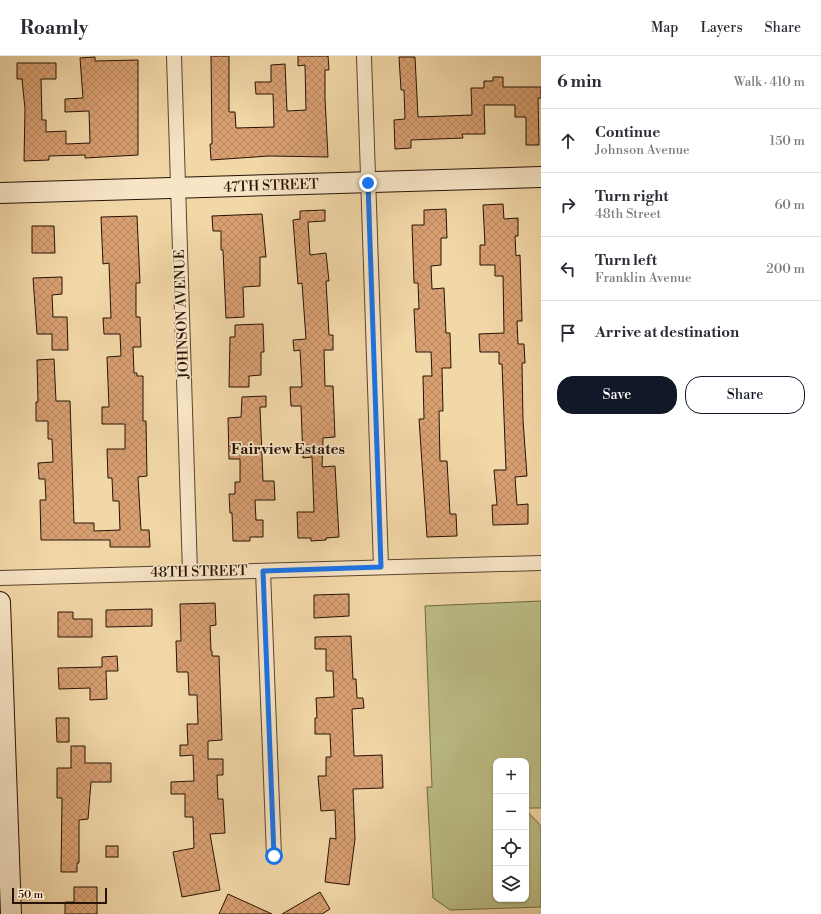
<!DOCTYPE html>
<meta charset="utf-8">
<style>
:root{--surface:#fff;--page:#f2f2f3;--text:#2b2b33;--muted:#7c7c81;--line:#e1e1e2;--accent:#111827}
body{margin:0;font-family:"Libre Bodoni",serif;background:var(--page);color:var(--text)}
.controls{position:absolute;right:12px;bottom:12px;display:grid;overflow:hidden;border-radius:8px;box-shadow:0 1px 3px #0004}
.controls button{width:36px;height:36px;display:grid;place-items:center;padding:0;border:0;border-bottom:1px solid var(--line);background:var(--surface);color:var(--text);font:20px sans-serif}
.scale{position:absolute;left:12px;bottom:10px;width:95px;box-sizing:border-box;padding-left:4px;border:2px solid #261306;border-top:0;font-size:11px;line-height:14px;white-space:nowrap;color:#261306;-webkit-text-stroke:3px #f7e5c6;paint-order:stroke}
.stop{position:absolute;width:12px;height:12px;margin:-9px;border:3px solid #1a73e8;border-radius:50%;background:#fff}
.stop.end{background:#1a73e8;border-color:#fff;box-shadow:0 1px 4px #0008}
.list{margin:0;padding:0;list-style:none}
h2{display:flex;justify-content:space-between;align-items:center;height:52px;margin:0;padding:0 16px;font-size:17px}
h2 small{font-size:13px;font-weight:400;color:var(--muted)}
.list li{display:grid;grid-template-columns:26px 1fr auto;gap:12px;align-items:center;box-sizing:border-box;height:64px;padding:0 16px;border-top:1px solid var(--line)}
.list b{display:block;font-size:15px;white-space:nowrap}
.list p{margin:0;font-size:13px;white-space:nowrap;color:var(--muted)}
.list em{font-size:13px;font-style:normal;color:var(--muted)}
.actions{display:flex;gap:8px;padding:12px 16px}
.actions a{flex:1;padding:9px 0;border:1px solid var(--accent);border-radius:16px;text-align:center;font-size:14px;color:var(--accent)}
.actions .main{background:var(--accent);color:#fff}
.icon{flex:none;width:22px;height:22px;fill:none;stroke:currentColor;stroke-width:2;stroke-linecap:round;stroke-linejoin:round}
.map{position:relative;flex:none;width:541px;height:858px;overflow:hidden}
header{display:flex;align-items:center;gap:24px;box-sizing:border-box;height:56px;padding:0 20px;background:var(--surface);border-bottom:1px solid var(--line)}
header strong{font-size:19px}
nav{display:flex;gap:22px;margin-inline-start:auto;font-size:14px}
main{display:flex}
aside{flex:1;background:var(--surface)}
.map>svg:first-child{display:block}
</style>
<header>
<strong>Roamly</strong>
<nav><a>Map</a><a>Layers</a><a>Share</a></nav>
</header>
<main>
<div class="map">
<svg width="541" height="858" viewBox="0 0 541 858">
<defs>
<pattern id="building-cross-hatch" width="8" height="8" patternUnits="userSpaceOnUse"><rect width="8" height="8" fill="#d89f71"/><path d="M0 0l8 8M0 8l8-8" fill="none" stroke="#b98860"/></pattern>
</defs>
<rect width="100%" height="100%" fill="#f2d7a7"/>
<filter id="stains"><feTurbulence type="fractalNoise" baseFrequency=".005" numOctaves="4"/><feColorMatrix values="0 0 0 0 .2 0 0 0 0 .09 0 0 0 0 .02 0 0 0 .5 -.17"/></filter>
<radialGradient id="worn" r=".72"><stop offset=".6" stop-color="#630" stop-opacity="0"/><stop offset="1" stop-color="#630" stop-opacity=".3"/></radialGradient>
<!-- park -->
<polygon fill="#bcbe86" stroke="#716846" points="541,545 541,752 526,752 526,705 496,705 496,843 526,843 526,754 541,770 541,851 450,854 433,842 427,731 432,731 425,550"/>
<!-- building -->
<g fill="url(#building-cross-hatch)" stroke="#261306">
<polygon points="211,0 229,0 229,56 235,56 236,72 274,71 273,38 256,38 255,26 271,26 271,9 285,8 287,55 306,54 305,9 298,10 298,0 328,0 329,14 325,14 325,42 328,101 269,100 211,104 210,88 212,88"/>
<polygon points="95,1 95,5 138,4 138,99 85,102 85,99 49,100 49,104 24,105 25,53 22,23 17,23 17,7 56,7 56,23 41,23 42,64 46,64 46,76 66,75 66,88 90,87 89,55 65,56 65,43 83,42 80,2"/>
<polygon points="399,1 415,1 418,61 472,59 471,32 484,32 484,25 493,25 493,21 503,21 503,31 541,31 541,42 538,42 539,89 526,89 526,61 515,61 515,49 484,49 485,78 462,78 463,82 411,84 411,92 395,93 394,64 405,63 404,34 401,34"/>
<polygon points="503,148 504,163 518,162 518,180 515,180 516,200 520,199 522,265 517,265 518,288 524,288 525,307 522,307 523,364 527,420 515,421 517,449 528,448 528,468 493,469 492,449 497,449 494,414 506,414 502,308 499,308 499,296 480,296 479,278 504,277 503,220 495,220 495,209 480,209 480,189 485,189 483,149"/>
<polygon points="446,153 447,182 441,182 441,209 431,210 432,233 444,232 446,277 450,277 451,312 442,312 443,355 439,355 440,405 447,405 450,458 456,458 457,480 427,481 419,363 424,363 423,320 432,320 431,296 416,296 414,253 419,253 418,227 414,227 412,169 424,169 424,154"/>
<polygon points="325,154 325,165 308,166 310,199 326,197 329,225 326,225 329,279 333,279 333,294 324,294 325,330 333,330 335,381 323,382 322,411 335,410 339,481 326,482 326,484 311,485 311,482 298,482 297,456 314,456 312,401 303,402 301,350 291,350 290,331 302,331 300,294 294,295 293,284 306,283 302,227 298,228 293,164 300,163 300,155"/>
<polygon points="262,158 266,201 260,201 260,230 243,231 244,261 226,262 223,194 221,194 221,175 213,175 212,160"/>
<polygon points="137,160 140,227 136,227 136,261 140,261 141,291 133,291 134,317 137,317 137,320 143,320 143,365 146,365 147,420 138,421 141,474 149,474 150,491 110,491 110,484 41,484 40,444 46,444 45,423 39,423 38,407 53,406 52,383 48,383 48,365 36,365 36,346 38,346 37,304 54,303 56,345 70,345 74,467 94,467 94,475 120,474 119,445 113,445 112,422 108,422 107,393 125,393 125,368 102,368 102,351 109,351 107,301 121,300 120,278 104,278 103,262 111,262 109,207 103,208 101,161"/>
<polygon points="32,170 54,170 55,197 32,197"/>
<polygon points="62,221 62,238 52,239 53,261 67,261 68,294 52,294 52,278 37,278 33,222"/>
<polygon points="263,268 264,296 261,296 261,319 249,320 249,331 229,331 230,281 235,281 235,269"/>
<polygon points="266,340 266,351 260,351 263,425 274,425 275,444 255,444 256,464 263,464 263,481 250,481 250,485 233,485 232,457 230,457 229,438 235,438 235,426 240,426 240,403 229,403 228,362 241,361 242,341"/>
<polygon points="349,538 349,560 314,562 314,539"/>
<polygon points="215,547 216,569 210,570 211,595 212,595 212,600 219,600 222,684 208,685 208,703 223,703 223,719 217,719 218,743 223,743 225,777 210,778 220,834 182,841 173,796 194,792 193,761 185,761 185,738 171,738 171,726 194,725 193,699 180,700 180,689 188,689 187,668 198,668 197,639 189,639 188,616 177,616 176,585 181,585 180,548"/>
<polygon points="152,553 152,570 106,571 106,554"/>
<polygon points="58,556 73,556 73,563 92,563 92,581 58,581"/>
<polygon points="351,580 353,623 356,623 357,642 363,642 364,652 352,653 354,700 382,699 383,732 353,733 355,783 349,829 325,826 330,782 336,783 335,754 321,755 318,720 326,720 326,701 331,701 330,678 315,678 315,662 317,662 316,642 334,641 333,615 326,615 326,593 315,593 315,581"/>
<polygon points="117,600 118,615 106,615 107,643 90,644 90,632 59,633 58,612 102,611 102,601"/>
<polygon points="56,662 69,662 69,686 57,686"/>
<polygon points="71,690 85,690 85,707 111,707 111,726 91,726 88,763 79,764 79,807 77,807 77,816 61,816 62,742 57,742 57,712 71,712"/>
<rect x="106" y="790" width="12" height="11"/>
<polygon points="74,831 97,831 97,858 65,858 65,846 74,846"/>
<polygon points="320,836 330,853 322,858 282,858"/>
<polygon points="228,838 272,858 219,858"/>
</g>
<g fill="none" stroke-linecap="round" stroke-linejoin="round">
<defs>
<g id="street">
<polyline points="174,0 190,516"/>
<polyline points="364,0 381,511"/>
<polyline points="263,515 274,800"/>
<polyline points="0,522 541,507"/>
</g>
<g id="secondary">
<polyline points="0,137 541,121"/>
<polyline points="0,546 11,858"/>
</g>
</defs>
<!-- street casing -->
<use href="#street" stroke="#59442e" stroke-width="16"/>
<!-- secondary casing -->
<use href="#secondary" stroke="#261306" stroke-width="22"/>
<!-- street -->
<use href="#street" stroke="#f7e5c6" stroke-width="14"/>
<!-- secondary -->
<use href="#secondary" stroke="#f7e5c6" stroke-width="20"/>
</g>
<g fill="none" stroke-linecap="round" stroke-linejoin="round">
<!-- route -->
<polyline stroke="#1a73e8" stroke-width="5" points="274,800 263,515 381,511 368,127"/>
</g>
<g text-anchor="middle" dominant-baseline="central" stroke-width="3.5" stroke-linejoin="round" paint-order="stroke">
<!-- street labels -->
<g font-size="14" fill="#261306" stroke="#f7e5c6">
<text transform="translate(271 130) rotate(-2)">47TH STREET</text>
<text transform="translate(182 258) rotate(-92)">JOHNSON AVENUE</text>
<text transform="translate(199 516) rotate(-1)">48TH STREET</text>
</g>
<!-- neighbourhood labels -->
<g font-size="15" font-weight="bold" fill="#261306" stroke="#f7e5c6">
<text x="288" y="393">Fairview Estates</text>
</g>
</g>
<rect width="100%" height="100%" filter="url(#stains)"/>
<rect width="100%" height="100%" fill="url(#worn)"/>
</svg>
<div class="controls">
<button>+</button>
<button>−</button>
<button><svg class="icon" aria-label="locate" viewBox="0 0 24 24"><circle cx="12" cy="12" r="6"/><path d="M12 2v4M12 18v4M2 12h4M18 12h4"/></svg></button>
<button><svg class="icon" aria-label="layers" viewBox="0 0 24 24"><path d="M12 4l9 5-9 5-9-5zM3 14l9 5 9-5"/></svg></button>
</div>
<div class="scale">50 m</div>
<div class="stop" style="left:274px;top:800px"></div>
<div class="stop end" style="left:368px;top:127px"></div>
</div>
<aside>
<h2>6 min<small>Walk · 410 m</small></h2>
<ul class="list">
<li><svg class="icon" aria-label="ahead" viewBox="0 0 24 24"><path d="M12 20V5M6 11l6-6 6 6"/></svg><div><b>Continue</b><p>Johnson Avenue</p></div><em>150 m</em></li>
<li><svg class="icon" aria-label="right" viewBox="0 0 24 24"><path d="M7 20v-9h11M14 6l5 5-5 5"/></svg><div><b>Turn right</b><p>48th Street</p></div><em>60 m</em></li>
<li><svg class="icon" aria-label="left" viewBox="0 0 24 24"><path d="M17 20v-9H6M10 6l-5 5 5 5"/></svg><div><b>Turn left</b><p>Franklin Avenue</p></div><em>200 m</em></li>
<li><svg class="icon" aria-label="arrive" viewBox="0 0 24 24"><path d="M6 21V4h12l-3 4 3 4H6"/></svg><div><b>Arrive at destination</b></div></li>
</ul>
<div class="actions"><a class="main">Save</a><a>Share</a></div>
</aside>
</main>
